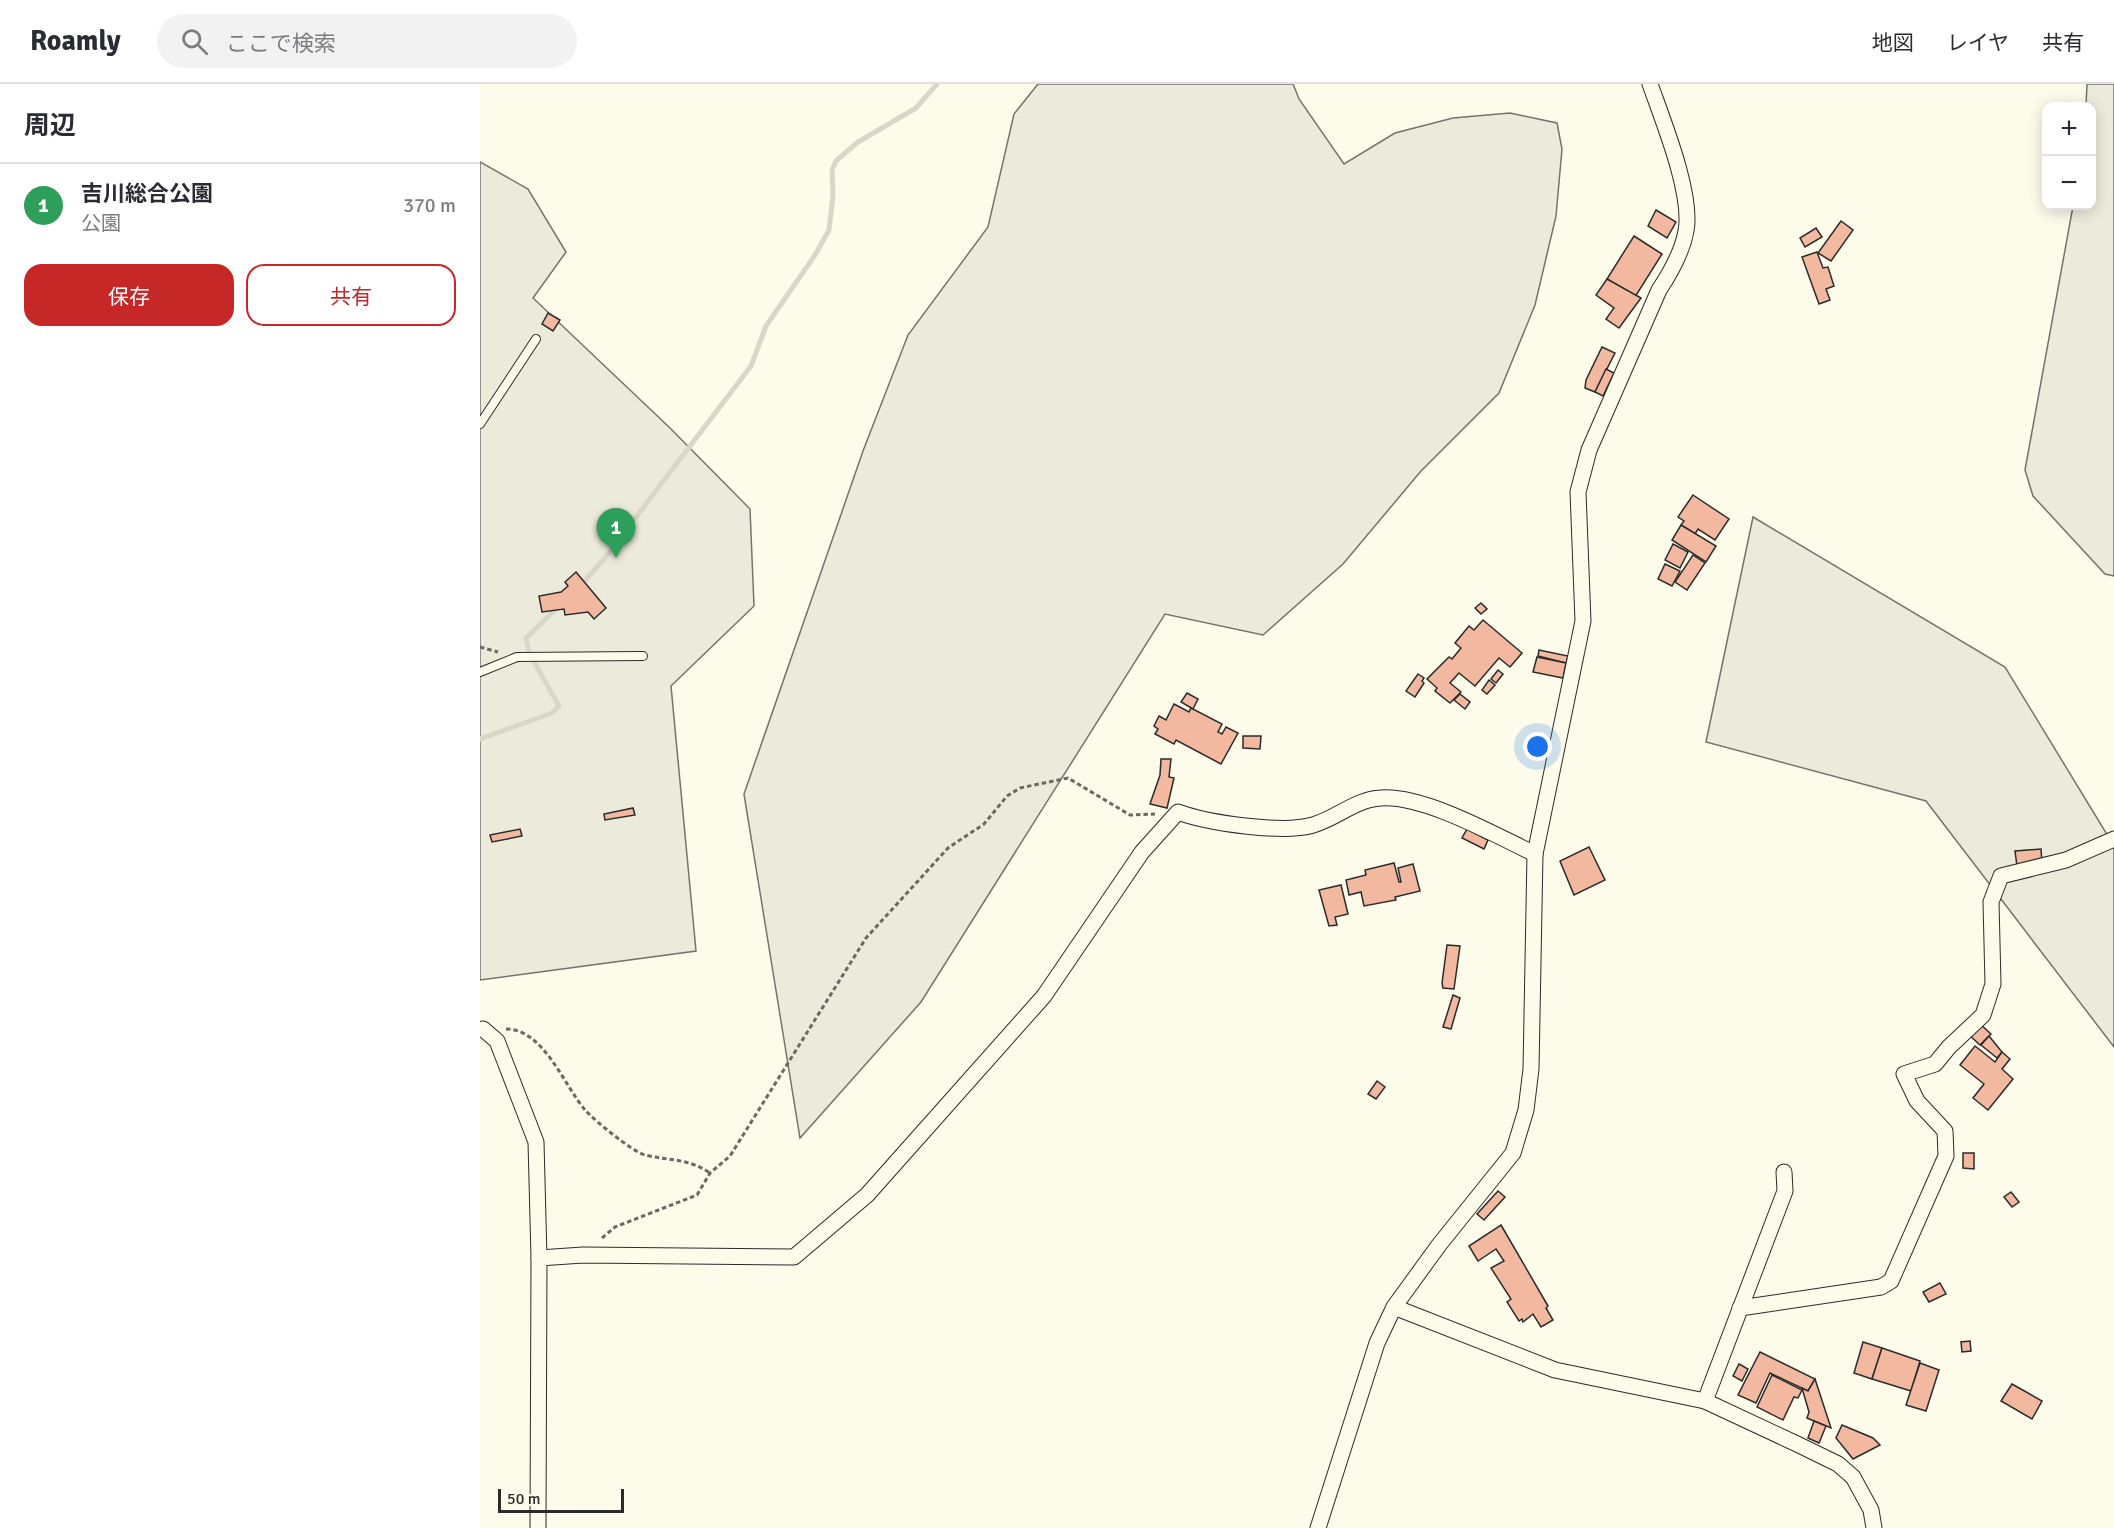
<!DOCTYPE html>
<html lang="ja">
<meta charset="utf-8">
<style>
:root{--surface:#fff;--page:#f2f2f3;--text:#2b2b33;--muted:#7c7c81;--line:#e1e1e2;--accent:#c62828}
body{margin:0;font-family:Signika,"Noto Sans JP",sans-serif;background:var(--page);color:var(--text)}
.controls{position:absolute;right:18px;top:18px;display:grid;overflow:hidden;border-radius:12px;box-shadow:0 3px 15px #0003}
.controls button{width:54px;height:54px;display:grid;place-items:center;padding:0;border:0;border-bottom:2px solid var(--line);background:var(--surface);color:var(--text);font:30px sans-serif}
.scale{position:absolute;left:18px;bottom:15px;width:126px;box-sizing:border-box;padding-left:6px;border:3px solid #2b2b2b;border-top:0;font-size:16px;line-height:21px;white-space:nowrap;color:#2b2b2b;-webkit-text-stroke:4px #fdfbea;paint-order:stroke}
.you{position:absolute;left:1058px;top:663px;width:21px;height:21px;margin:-15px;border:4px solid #fff;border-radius:50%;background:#1a73e8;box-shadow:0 0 0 9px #1a73e833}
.badge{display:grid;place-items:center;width:39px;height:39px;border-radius:50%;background:var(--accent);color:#fff;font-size:20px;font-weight:700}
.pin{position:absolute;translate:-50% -50px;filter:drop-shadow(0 2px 3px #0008)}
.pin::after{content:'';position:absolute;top:32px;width:21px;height:18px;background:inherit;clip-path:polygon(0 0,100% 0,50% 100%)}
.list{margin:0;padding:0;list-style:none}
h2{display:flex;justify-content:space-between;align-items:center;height:78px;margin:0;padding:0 24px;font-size:26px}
h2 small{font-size:20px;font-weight:400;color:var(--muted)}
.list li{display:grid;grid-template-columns:39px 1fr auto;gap:18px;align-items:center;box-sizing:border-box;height:84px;padding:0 24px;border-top:2px solid var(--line)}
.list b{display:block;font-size:22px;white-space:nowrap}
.list p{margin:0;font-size:20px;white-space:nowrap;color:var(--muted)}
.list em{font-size:20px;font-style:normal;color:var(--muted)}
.actions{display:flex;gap:12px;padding:18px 24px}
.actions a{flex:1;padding:14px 0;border:2px solid var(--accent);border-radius:18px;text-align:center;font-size:21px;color:var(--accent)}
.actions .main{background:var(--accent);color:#fff}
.icon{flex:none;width:33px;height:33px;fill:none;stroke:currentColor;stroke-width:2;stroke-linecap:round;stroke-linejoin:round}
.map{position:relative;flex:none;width:1634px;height:1444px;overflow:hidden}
header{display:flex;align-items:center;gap:36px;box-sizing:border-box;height:84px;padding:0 30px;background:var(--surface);border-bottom:2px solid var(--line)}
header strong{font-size:28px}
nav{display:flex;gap:33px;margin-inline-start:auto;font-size:21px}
.search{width:420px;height:54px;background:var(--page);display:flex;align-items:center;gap:15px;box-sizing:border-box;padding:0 21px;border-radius:33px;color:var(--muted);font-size:22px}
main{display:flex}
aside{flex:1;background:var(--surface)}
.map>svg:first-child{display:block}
</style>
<header>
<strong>Roamly</strong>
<div class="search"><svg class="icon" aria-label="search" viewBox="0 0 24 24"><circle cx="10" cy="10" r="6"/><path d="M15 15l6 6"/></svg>ここで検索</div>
<nav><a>地図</a><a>レイヤ</a><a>共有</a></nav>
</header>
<main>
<aside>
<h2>周辺<small></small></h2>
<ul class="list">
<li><span class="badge" style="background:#2e9e5b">1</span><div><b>吉川総合公園</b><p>公園</p></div><em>370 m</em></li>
</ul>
<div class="actions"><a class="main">保存</a><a>共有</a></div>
</aside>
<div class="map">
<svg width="1634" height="1444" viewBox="0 0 1634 1444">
<rect width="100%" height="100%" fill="#fdfbea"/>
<!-- green -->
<g fill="#ecebdb" stroke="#74746e" stroke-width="1.5">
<polygon points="558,0 813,0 819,15 864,80 915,49 973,34 1030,29 1077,39 1082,65 1076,132 1055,221 1019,309 941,387 863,480 783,551 685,530 441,918 320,1054 264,710 383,367 428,251 508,143 534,30"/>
<polygon points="1607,0 1634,0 1634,492 1625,490 1553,412 1545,386 1593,122 1612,122 1612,22 1606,22"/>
<polygon points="0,78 48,105 86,168 53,214 190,344 270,425 274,522 191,602 216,867 0,896"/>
<polygon points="1273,433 1525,583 1634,762 1634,963 1446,717 1226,658"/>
</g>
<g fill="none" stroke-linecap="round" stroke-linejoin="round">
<!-- stream -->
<g stroke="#d8d7c9" stroke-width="5">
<polyline points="100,502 124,475 271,282 286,242 335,171 349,146 353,111 352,86 356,77 378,58 436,24 457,0"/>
<polyline points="0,655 72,629 79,622 49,569 46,554 78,523"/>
</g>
</g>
<!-- building -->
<g fill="#f2b8a0" stroke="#2b2b2b" stroke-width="1.5">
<polygon points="1176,126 1196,138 1187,154 1168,142"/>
<polygon points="1361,137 1373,146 1351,177 1338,169"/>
<polygon points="1336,144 1342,153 1325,163 1320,154"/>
<polygon points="1154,152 1182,170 1155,213 1127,195"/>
<polygon points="1337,168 1343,184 1348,183 1354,202 1346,205 1350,216 1339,220 1322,173"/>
<polygon points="1127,195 1161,214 1139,244 1126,235 1134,224 1116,211"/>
<polygon points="68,229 80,236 73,247 62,240"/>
<polygon points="1122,263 1135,269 1115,308 1105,304 1106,296"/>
<polygon points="1126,285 1134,289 1123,312 1115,308"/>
<polygon points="1213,411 1249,435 1235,456 1218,445 1215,450 1201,441 1204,437 1198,433"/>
<polygon points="1201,441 1236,462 1226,478 1192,456"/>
<polygon points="1193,460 1208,468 1200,484 1185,476"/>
<polygon points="1213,471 1225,479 1207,506 1195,498"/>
<polygon points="1185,480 1200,487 1192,502 1178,495"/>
<polygon points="96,488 126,524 114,535 108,528 85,531 84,525 62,528 59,512 81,508 88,502 85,498"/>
<polygon points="1001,519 1007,525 1001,530 995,524"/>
<polygon points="1003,536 1042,569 1030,583 1019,574 995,602 979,589 970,599 981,608 970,619 955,607 957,604 947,595 969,573 972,575 981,564 975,559 989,542 994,546"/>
<polygon points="1059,566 1088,572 1086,579 1058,572"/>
<polygon points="1057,573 1086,579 1083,594 1053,588"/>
<polygon points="1018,586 1023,590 1016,599 1011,595"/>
<polygon points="938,590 944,594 942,597 944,599 935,613 926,607"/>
<polygon points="1009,596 1015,601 1007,610 1002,606"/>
<polygon points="707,609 718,615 713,625 701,618"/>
<polygon points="980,610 990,618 985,625 974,616"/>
<polygon points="694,620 709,628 711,624 742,640 738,648 742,650 746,643 758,649 741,680 696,656 694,660 675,650 678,645 674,642 679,632 686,636"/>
<polygon points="763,652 781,652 780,665 763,664"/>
<polygon points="681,675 691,675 689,693 694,694 687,724 670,720 680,691"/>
<polygon points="153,724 155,731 125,736 124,730"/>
<polygon points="40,745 42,752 12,758 10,751"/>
<polygon points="987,745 1008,756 1004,765 982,754"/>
<polygon points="1109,763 1125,796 1094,811 1080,777"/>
<polygon points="1561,765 1562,780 1537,782 1535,767"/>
<polygon points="914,779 919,798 921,798 918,784 933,780 940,807 915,813 916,816 884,822 881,808 869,811 866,796 886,791 885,786"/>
<polygon points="861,801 868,830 855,833 857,841 849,842 839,806"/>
<polygon points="967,861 980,862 974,905 963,904 962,899"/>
<polygon points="973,911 980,914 971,945 963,943"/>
<polygon points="1499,939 1511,950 1500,961 1489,951"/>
<polygon points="1509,952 1522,968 1517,974 1501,961"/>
<polygon points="1495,962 1515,978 1522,968 1530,975 1522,985 1533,995 1508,1026 1493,1014 1504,1000 1480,981"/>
<polygon points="897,997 905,1003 896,1015 888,1010"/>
<polygon points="1483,1069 1494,1069 1494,1085 1483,1084"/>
<polygon points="1018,1107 1025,1113 1004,1136 997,1130"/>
<polygon points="1531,1108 1539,1118 1532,1123 1524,1113"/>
<polygon points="1021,1141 1068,1222 1066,1224 1073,1236 1061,1243 1053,1230 1043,1238 1042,1235 1039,1237 1027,1218 1031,1215 1011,1184 1024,1177 1016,1165 998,1177 989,1162"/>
<polygon points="1460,1199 1466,1210 1449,1218 1443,1208"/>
<polygon points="1490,1257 1491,1267 1482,1268 1481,1258"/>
<polygon points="1383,1258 1402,1264 1392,1295 1374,1289"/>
<polygon points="1402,1264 1440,1277 1431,1307 1392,1295"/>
<polygon points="1280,1268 1335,1295 1328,1307 1290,1289 1276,1319 1258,1311"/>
<polygon points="1440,1279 1459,1286 1446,1327 1426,1321"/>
<polygon points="1259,1280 1268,1285 1262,1297 1253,1292"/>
<polygon points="1292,1291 1322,1306 1318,1314 1314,1313 1303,1336 1277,1323"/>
<polygon points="1335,1295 1351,1344 1327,1334 1329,1328 1322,1304 1328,1307"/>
<polygon points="1532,1300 1562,1317 1552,1335 1521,1317"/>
<polygon points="1334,1337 1346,1342 1339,1359 1328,1354"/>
<polygon points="1362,1341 1393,1354 1400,1361 1373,1375 1356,1354"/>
</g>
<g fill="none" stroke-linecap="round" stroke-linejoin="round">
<defs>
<g id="service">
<polyline points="0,340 56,255"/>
<polyline points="0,588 37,573 163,572"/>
</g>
<g id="minor">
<polyline points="3,945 17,957 56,1058 59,1174 58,1444"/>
<path d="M59,1174L103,1171L314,1173L387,1111L564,912L662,768L698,728C727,739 803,750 833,741C857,734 876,715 901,714C944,711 1015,751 1055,770"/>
<polyline points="914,1223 1075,1286 1225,1317 1317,1360 1358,1380 1373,1393 1391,1426 1394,1444"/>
<polyline points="1260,1224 1401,1203 1411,1197 1466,1072 1465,1047 1437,1017 1424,990 1455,980 1469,963 1503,931 1513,900 1511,818 1521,792 1586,776 1634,755"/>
<polyline points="1225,1317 1305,1107 1304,1088"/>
<path d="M838,1444L897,1259L914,1223L959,1161L1033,1069L1046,1026L1051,985L1055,770L1103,537L1098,408L1109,366L1179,206C1191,188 1202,169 1206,147C1213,110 1183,37 1170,0"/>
</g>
</defs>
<!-- service casing -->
<use href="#service" stroke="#2b2b2b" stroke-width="10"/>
<!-- minor casing -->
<use href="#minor" stroke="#2b2b2b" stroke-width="17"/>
<!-- path -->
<g stroke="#6a6964" stroke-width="3" stroke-dasharray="4.5 3" stroke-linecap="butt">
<polyline points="0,563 18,568"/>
<path d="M26,945C64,945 84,1002 106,1027C115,1037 153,1068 165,1071C190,1077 208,1074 230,1089"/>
<polyline points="122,1154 135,1143 217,1111 230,1089 250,1072 386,854 468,764 504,740 527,712 540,704 588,694 650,731 675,730"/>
</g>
<!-- service -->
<use href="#service" stroke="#fdfbea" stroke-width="8"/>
<!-- minor -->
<use href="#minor" stroke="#fdfbea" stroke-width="15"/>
</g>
</svg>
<div class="controls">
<button>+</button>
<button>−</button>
</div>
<div class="scale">50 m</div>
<div class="you"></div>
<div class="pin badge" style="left:136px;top:474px;background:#2e9e5b">1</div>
</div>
</main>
